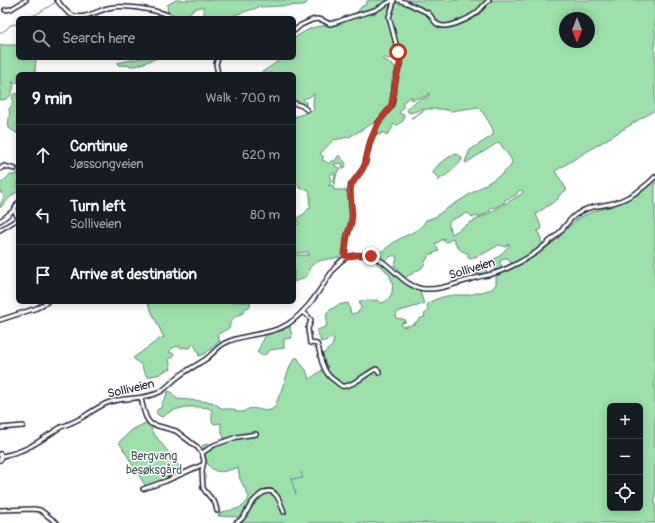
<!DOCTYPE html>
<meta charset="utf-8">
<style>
:root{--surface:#171b24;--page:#242831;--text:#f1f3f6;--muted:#9ea1a6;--line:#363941}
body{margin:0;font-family:Pangolin,sans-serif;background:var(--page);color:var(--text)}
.controls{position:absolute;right:12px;bottom:12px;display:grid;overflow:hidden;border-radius:6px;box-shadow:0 2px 10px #0003}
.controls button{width:36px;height:36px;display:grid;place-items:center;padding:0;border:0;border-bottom:1px solid var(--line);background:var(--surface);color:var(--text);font:20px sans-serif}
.compass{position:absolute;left:559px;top:12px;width:36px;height:36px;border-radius:50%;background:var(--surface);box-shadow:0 2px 10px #0003;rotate:180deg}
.stop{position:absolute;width:12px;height:12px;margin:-9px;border:3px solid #c8321e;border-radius:50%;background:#fff}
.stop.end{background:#c8321e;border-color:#fff;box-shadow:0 1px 4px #0008}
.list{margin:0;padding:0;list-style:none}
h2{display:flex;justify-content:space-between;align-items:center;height:52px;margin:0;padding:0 16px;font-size:17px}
h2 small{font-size:13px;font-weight:400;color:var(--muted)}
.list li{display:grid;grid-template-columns:26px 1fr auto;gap:12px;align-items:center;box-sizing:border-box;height:60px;padding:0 16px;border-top:1px solid var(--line)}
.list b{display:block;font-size:15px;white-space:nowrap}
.list p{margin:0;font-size:13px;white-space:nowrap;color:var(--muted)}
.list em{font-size:13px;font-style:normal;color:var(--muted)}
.icon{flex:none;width:22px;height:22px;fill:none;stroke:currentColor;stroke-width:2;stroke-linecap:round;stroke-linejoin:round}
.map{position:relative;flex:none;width:655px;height:523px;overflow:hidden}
.search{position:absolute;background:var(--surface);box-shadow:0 2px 10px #0003;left:16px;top:16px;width:280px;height:44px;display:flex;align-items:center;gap:10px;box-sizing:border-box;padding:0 14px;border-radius:6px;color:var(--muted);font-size:15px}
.panel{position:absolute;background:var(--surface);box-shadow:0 2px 10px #0003;left:16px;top:72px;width:280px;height:232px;border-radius:6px}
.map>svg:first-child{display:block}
</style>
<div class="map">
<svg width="655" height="523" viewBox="0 0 655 523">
<rect width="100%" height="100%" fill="#fff"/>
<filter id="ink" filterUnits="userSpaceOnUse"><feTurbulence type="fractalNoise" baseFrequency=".025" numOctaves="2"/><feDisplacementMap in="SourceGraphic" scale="8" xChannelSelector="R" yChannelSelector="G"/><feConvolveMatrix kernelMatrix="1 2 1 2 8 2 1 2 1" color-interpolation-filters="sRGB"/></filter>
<g filter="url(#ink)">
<!-- green -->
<g fill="#9de0ac" stroke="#608174" fill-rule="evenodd">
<path d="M176,0H308L306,4L303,5L260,7L237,14L229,18H205L204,16V7C195,7 191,11 186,18H177L168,13L167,5Z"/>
<path d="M368,0H655V110L555,171L567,190L559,195L558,199L536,214L542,229L537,231L541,238V241L544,244L543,245C537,249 518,264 512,263C509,262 509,261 508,258H505L500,261V263L501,266H503V267L499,270H495L496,265H492L486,269L487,273L485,274L474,273L472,272L474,270L498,257L510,245L508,244C505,248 503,246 499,245L483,254L479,255L471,259L468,258V253C458,251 457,246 453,238L447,242L443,241L445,238L435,244L439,251L429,255L422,268L404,278L397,272L398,268L394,266L397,259L396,256C391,255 388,258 385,261L377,254C385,250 392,243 401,238C409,234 422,229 426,220L435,217L443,211L502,174L510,167L512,163L511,159L499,142L466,163L465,162L470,150L492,136C493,133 494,133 493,130C491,125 482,110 478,107L451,111L442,109H426L412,118H411L421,112L423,108H421L417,111L409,113L407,110L408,107L419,100L428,97L429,93L426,96L411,100L412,96L403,102V108L399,113L404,115V120L401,122L398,125L394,124L393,125C393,128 391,129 390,132L386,135L385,133H381L380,135H376C376,126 382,119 388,112L390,113L389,111L395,101V98L399,60L398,63H397V55H396L395,57L389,59L383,57L382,59L393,64V67H396L394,76L392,78L391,95L392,96L390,105L375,122L349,137L333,140L320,154L324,157L322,159L323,161H325L329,164L331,161H335L338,156H340C343,161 349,163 344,169H343L342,163L334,164V165L341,169L337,172C337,176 335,179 335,184L333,183L335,177L334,173L330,175L329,177L332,178L329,186L333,185L334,190H344L350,193V203L349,205H350L351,219L344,252L341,254V256L340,257C332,259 318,259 312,265C309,268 309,270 308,274C306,278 298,280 294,282V255H309L308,252L295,253H294V226L299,224L297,220V218L304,214L309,208H311L309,201L311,198L310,197C310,186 306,191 299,188L298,184L294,183V117L303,114L314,109L313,104L314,94L307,98H305L303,100L306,102V105L304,106L294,103V74H259C264,71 278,62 281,58H294V38L311,28L327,25L354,16L362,6L365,5ZM565,18H589V42H565ZM519,190L523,191V193L488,214L471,222L452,234L449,227V222L451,220L468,213L472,217L481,216L490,211L491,207H492L494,208L504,203L505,200L516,195Z"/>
<path d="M0,44L3,45H18V58H36L35,72L33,74H18V82L15,83L12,82L14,85C12,94 11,100 0,100Z"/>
<polygon points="141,58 157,58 136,66 118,65 117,63"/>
<path d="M16,93L18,97V134L9,128C7,121 11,117 9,109L12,105L13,96L14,94Z"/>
<path d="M457,154L461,157L462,160C455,169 447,175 437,181L438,178L433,173V171L440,163L451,156Z"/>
<path d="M18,172V192C11,195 6,202 0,208V205L4,197L3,193H0V184L10,175H14Z"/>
<path d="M655,179V523H236L238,517L218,516L219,514C227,509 240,511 246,503C247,502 248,499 249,497L240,479L238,468C234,468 230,470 226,471C213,474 209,467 204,457C202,452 200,449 203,445L225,442C224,434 220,433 221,423L215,424L212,422V410L208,408L201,407H185L171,411L162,417L158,415L156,412L158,409L161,408C161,401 167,398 167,392L170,391L177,399L212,402L223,409H233L237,412H243C255,402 264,417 275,407L291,364L295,358H298L299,361L306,370L309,379L311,378L321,371L327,369L328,366L324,365L322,358L323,354L332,346L333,343L334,338L321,342L317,330L326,327L327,312L338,305L348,303L351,314C355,313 359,313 361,308L359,301L378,300L382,303C396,298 395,279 385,270C383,267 380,266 377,264V260L408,284L420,291L424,304L397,312L396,318L406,320V322L401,323L403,327L415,324V322H417L419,319L425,317L424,315C427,310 429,312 427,305C433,298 449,295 457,295C460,295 464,295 467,295C475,294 484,291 492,289L496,284V277L500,274C521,265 537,256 555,241C564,234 569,224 579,218C587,213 596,211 605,208C623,203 642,194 655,179ZM610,406H640V508H610Z"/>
<path d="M148,302H251L250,304V307L245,308L243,313C234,317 231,318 229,328L220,333L217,335L220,341C213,346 206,355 199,356L198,352L194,344L191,346L189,348H186V347L182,348C178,345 172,347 169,352L174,354L173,358H169L171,370L168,369L160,374L147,377L141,365L133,358L161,338H164L148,304Z"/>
<polygon points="290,326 292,338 284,339 284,348 270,350 266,354 261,355 257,352 266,335 279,330 283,331 285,328"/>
<polygon points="147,422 154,427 151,430 176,462 183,473 146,487 119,442 132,430"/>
</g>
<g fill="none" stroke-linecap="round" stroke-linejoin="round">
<!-- stream -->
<g stroke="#5a859f" stroke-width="1">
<polyline points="27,18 37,14 56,2"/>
<polyline points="0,33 7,29 10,25 18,24"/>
<polyline points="296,494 291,479 303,478 301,472"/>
</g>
<defs>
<g id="minor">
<path d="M57,0C61,5 66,13 72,15C84,20 97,11 108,8C123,4 161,10 174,18"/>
<path d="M398,0L407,3L428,13C432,16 434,23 439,25C448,29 468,19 475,14C480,10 484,5 489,0"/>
<polyline points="5,10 11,9 26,0"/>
<polyline points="294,31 301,25 312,20 317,19 322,20 330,24 337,22 351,17 375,10 393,0"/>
<polyline points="218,58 216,64 218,74"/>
<polyline points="294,103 302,106 307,110"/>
<polyline points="0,169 4,166 15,169"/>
<polyline points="14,210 18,218"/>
<polyline points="0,221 14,210 18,203"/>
<polyline points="0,230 18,219"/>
<polyline points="346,257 345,254 347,236 351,224 352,216 350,191 351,185 362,170 365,164 370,142 378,123 390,108 392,103 396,78 400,64 400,59 389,17 393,5 394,0"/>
<path d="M302,312L307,315L311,320L308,329L310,343L317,344C320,349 320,359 323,365C325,371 329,377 334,380C337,382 339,385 342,386C351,388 367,373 376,369L379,371V373"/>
<polyline points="0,320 37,308 47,302"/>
<path d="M141,398C143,406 144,418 151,424L176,431L197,447L202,453L204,461L202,471L203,488L205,491L215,503L217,511"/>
<polyline points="0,428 23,426"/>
<polyline points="202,453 214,445 237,437 256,434"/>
<path d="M2,456C12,454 22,451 31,446C41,441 51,433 61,427C69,424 76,421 83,417C91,412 98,407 107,403C123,396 142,401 160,392C167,388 172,381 178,377C187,370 197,365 206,359C213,354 217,347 225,343C244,333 269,336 288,324C311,308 320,288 336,266C342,259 347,256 357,255C363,255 369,254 374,257C393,264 402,287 425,289C440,290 454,284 469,280C476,277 484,276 492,274C506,270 527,259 538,251C546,244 554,238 561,231C566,225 570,218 577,214C589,206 596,207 609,204C627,200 642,190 655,177"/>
<polyline points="143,489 166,481 202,465"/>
<polyline points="0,510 34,509 40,510 57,523"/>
<path d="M236,523C244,519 246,512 251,504C257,497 268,485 276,495C280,500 282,507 284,512"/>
</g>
<polyline id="major" points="0,454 2,457 0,460"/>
</defs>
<!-- minor casing -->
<use href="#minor" stroke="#22223b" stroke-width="6"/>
<!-- major casing -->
<use href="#major" stroke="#22223b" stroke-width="6"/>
<!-- minor -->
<use href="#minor" stroke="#fff" stroke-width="3"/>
<!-- major -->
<use href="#major" stroke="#fff" stroke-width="3.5"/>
</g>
</g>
<g fill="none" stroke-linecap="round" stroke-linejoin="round" filter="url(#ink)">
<!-- route -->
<path stroke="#c8321e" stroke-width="5" d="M371,256L357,255L346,257L345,256C344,243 350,231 352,219C353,208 350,198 351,187V185L362,170L365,164L370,142L378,123L390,108L392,104L396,78L400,64L398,52"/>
</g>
<g text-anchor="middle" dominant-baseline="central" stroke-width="3" stroke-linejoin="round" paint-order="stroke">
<!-- street labels -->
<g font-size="12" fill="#22223b" stroke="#fff">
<text transform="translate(472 269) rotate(-17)">Solliveien</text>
<text transform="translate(131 389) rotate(-13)">Solliveien</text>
</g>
<!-- park labels -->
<g font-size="12" fill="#475b5d" stroke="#fff">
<text x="154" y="456">Bergvang<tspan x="154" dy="14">besøksgård</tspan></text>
</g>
</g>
</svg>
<div class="controls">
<button>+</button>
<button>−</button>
<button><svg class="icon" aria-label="locate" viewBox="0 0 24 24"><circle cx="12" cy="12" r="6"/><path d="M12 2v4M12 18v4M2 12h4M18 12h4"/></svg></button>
</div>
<svg class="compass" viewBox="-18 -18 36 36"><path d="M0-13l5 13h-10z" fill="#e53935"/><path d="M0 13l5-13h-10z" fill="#9ea1a6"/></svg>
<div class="stop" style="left:398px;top:52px"></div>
<div class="stop end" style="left:371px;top:256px"></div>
<div class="search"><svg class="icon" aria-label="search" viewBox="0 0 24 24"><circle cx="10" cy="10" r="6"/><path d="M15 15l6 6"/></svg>Search here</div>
<section class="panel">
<h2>9 min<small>Walk · 700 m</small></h2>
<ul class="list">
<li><svg class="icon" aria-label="ahead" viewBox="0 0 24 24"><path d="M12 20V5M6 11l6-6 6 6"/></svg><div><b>Continue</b><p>Jøssongveien</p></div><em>620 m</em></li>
<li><svg class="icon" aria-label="left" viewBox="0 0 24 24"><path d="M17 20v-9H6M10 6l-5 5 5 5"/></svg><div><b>Turn left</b><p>Solliveien</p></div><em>80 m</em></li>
<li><svg class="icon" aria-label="arrive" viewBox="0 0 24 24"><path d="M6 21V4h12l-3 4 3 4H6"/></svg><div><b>Arrive at destination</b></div></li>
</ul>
</section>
</div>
